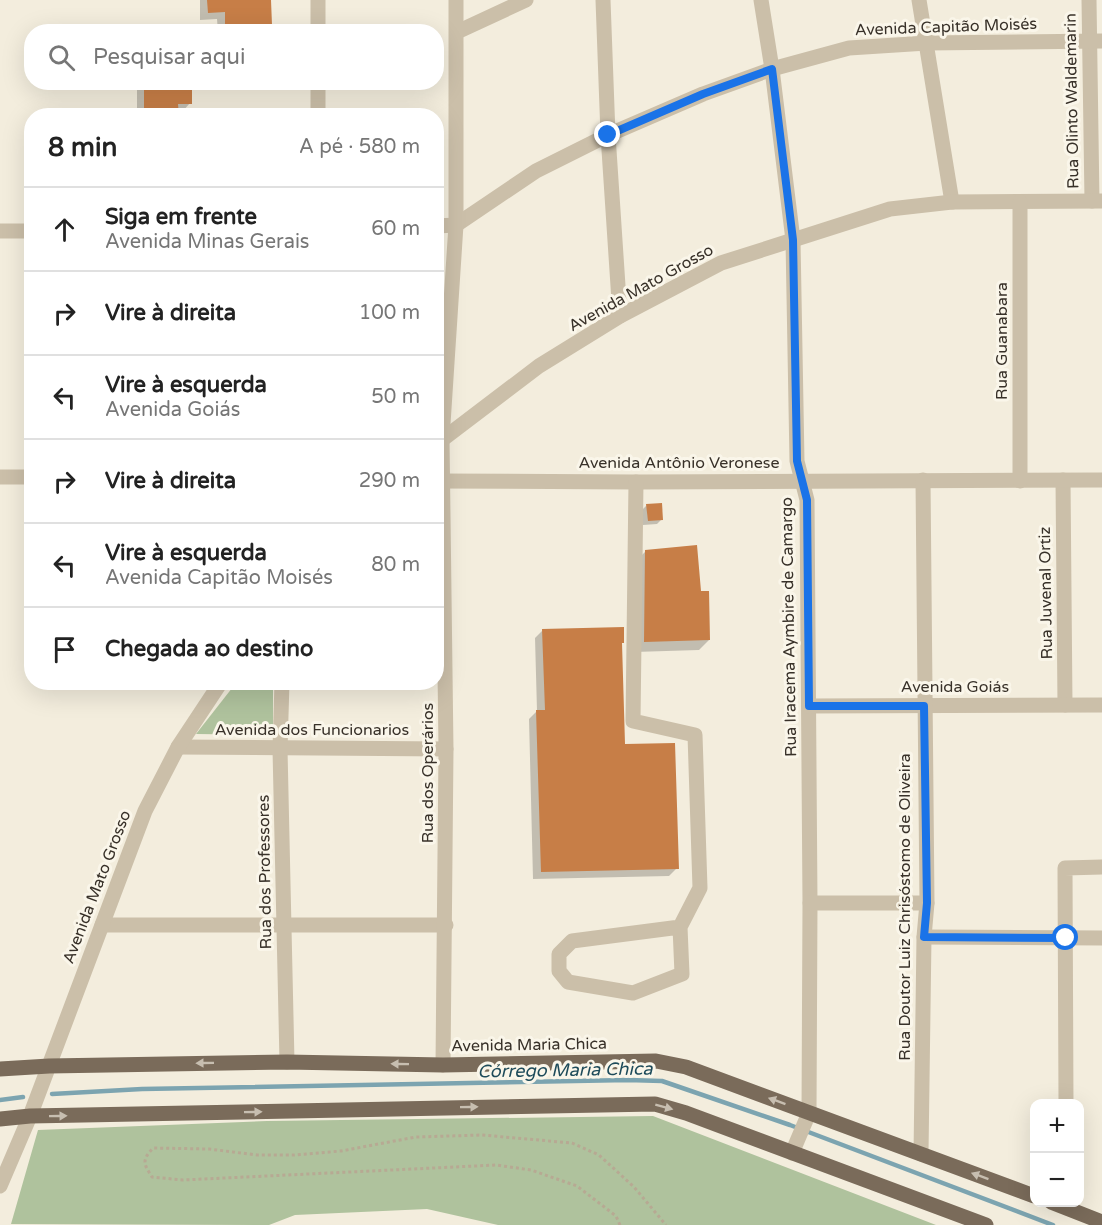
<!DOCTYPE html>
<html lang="pt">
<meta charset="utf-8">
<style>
:root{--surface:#fff;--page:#f2f2f2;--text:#222;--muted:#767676;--line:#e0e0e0}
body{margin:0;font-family:"Varela Round",sans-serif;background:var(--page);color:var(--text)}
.controls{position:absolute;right:18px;bottom:18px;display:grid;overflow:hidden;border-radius:12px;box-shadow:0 6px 24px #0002}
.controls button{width:54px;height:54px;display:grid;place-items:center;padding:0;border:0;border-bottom:2px solid var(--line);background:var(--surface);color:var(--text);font:30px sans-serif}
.stop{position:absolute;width:18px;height:18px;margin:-14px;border:4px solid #1a73e8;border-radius:50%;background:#fff}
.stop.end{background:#1a73e8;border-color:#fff;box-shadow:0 2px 6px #0008}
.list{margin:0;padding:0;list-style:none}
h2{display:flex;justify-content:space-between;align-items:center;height:78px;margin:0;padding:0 24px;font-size:26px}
h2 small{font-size:20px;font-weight:400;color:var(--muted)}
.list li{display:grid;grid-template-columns:39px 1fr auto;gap:18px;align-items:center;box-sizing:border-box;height:84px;padding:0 24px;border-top:2px solid var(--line)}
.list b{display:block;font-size:22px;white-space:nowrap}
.list p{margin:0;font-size:20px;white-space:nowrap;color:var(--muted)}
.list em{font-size:20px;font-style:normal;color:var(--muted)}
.icon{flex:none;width:33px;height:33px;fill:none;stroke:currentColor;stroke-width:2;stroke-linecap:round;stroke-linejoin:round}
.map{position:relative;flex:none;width:1102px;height:1225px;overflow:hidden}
.search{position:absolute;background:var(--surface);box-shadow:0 6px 24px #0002;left:24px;top:24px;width:420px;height:66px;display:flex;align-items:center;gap:15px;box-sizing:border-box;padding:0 21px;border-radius:24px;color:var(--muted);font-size:22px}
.panel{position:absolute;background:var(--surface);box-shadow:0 6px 24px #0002;left:24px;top:108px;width:420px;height:582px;border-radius:24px}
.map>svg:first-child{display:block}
</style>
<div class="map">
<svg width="1102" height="1225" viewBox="0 0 1102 1225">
<rect width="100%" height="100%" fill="#f3eddd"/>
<!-- green -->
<g fill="#afc29d">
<polygon points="236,683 273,683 273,735 196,734"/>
<polygon points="653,1116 936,1225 498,1225 427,1209 295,1215 269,1225 11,1224 38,1130 267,1121"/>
</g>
<!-- shadow -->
<g fill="#0003">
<polygon points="200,0 269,0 271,24 264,32 218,32 217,19 200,20"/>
<polygon points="137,82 190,82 190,103 183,111 177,111 177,116 95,116 100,110 137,110"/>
<polygon points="647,505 662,519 657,524 643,525 642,510"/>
<polygon points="646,551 700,593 709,640 699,650 634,652 636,561"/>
<polygon points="543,630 621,644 624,746 677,868 669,876 533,879 529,719 537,711 535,638"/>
</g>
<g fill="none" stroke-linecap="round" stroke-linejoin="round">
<!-- stream -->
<g stroke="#7ca4b0" stroke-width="4.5">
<polyline points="52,1094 142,1089 628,1080 662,1081 790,1125 1053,1225"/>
<polyline points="0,1100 23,1097"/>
</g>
</g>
<!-- building -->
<g fill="#c77e47">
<polygon points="207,0 271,0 272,25 225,27 225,12 208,13"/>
<polygon points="144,82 192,82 192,104 178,104 179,116 144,116"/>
<polygon points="662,503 663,520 648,521 646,504"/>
<polygon points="697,545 701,591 709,591 710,640 644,642 645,550"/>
<polygon points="624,627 624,643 622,643 625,744 675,743 679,869 541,872 536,710 545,710 542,629"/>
</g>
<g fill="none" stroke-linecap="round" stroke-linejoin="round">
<!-- path -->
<path stroke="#b7a993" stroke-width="3" stroke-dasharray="3 3" stroke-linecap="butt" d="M620,1225L616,1216L577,1186L531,1170L496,1165L183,1180L152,1177C144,1164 141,1161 153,1148L209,1149L257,1155H294L341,1151L416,1137L482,1135L572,1143L599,1155L634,1187L666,1225"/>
<!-- minor -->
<g stroke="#cbbfa9" stroke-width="15">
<polyline points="318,0 318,32"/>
<polyline points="603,0 608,135 620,316"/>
<polyline points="761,0 772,69 793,240 797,461 807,500 810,903 809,1113 792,1153"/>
<polyline points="919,0 952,202"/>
<polyline points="1089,0 1092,201"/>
<polyline points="457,32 526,0"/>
<polyline points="318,82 318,116"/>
<polyline points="436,226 456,225 536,171 608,135 703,94 772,69 849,48 927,43 1102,41"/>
<polyline points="0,231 32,231"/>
<polyline points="439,442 539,366 620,316 721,263 890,209 952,202 1102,201"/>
<polyline points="0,477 32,477"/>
<polyline points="1063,480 1065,705"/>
<polyline points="436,481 636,482 1102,480"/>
<polyline points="1020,481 1020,202"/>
<polyline points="636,482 633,721 695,735 700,888 680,927 572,941 559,954 559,971 568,982 633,993 682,974 680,927"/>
<polyline points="282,682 280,749 287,1062"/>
<polyline points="809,706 1102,705"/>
<polyline points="178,747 446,749"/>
<polyline points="810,903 927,903"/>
<polyline points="102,925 446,925"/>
<polyline points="924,937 1102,938"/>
<polyline points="443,1065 446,749 442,439 456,225 456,0"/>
<polyline points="1066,1104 1065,868 1102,867"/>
<polyline points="921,1154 924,937 927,903 923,480"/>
<polyline points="0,1186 30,1116 145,811 178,747 221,682"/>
</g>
<!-- major -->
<g stroke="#7a6b5a" stroke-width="15">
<polyline points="0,1069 49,1066 287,1062 443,1065 656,1061 686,1067 1034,1196"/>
<polyline points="0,1119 30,1116 655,1104 686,1113 986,1225"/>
<polyline points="1051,1202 1102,1222"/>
</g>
</g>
<!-- one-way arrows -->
<defs><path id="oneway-solid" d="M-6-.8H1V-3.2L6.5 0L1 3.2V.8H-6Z" transform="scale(1.5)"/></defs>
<g fill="#c7beb0">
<use href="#oneway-solid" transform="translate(205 1063) rotate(179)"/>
<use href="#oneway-solid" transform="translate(400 1064) rotate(-179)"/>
<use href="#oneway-solid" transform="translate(777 1101) rotate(-160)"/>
<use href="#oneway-solid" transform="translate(469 1107) rotate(-1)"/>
<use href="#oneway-solid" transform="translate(664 1107) rotate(15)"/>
<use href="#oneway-solid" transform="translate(253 1112) rotate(-1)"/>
<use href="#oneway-solid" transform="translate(58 1116) rotate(-1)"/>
<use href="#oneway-solid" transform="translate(980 1176) rotate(-160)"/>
</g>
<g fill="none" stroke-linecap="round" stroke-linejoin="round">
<!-- route -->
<polyline stroke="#1a73e8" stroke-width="8" points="608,135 703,94 772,69 793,240 797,461 807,500 809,706 924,706 927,903 924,937 1066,938"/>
</g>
<g text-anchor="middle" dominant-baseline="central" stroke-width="6" stroke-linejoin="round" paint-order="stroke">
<!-- street labels -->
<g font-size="16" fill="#383129" stroke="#faf6ea">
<text transform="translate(946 27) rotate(-2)">Avenida Capitão Moisés</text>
<text transform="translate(1072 101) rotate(-91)">Rua Olinto Waldemarin</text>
<text transform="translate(641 288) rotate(-29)">Avenida Mato Grosso</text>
<text transform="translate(1002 341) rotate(-90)">Rua Guanabara</text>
<text x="679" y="463">Avenida Antônio Veronese</text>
<text transform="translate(1046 593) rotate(-91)">Rua Juvenal Ortiz</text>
<text transform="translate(789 627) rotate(-91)">Rua Iracema Aymbire de Camargo</text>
<text x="955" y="687">Avenida Goiás</text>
<text x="312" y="730">Avenida dos Funcionarios</text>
<text transform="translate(428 773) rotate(-90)">Rua dos Operários</text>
<text transform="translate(265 872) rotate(-91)">Rua dos Professores</text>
<text transform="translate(97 887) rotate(-69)">Avenida Mato Grosso</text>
<text transform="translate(905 907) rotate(-90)">Rua Doutor Luiz Chrisóstomo de Oliveira</text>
<text transform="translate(529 1045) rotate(-1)">Avenida Maria Chica</text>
</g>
<!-- water labels -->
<g font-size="18" font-style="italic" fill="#1e4b5a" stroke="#faf6ea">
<text transform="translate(565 1070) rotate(-1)">Córrego Maria Chica</text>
</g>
</g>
</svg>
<div class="controls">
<button>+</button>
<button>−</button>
</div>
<div class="stop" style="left:1066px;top:938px"></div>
<div class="stop end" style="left:608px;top:135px"></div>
<div class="search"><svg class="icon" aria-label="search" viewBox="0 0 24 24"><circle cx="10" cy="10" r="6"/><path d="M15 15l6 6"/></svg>Pesquisar aqui</div>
<section class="panel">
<h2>8 min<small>A pé · 580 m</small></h2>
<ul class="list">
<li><svg class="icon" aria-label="ahead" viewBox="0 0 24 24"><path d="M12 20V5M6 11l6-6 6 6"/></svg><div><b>Siga em frente</b><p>Avenida Minas Gerais</p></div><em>60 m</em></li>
<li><svg class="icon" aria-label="right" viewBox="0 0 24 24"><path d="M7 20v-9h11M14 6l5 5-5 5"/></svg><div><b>Vire à direita</b></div><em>100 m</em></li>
<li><svg class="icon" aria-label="left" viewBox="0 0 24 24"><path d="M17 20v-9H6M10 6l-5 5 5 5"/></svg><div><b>Vire à esquerda</b><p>Avenida Goiás</p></div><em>50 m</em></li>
<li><svg class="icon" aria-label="right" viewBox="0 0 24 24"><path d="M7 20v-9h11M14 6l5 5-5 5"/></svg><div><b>Vire à direita</b></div><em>290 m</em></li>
<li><svg class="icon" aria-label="left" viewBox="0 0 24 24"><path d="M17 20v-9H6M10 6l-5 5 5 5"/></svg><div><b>Vire à esquerda</b><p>Avenida Capitão Moisés</p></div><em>80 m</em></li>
<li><svg class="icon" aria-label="arrive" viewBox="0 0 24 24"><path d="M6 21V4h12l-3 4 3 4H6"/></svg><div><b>Chegada ao destino</b></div></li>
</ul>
</section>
</div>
